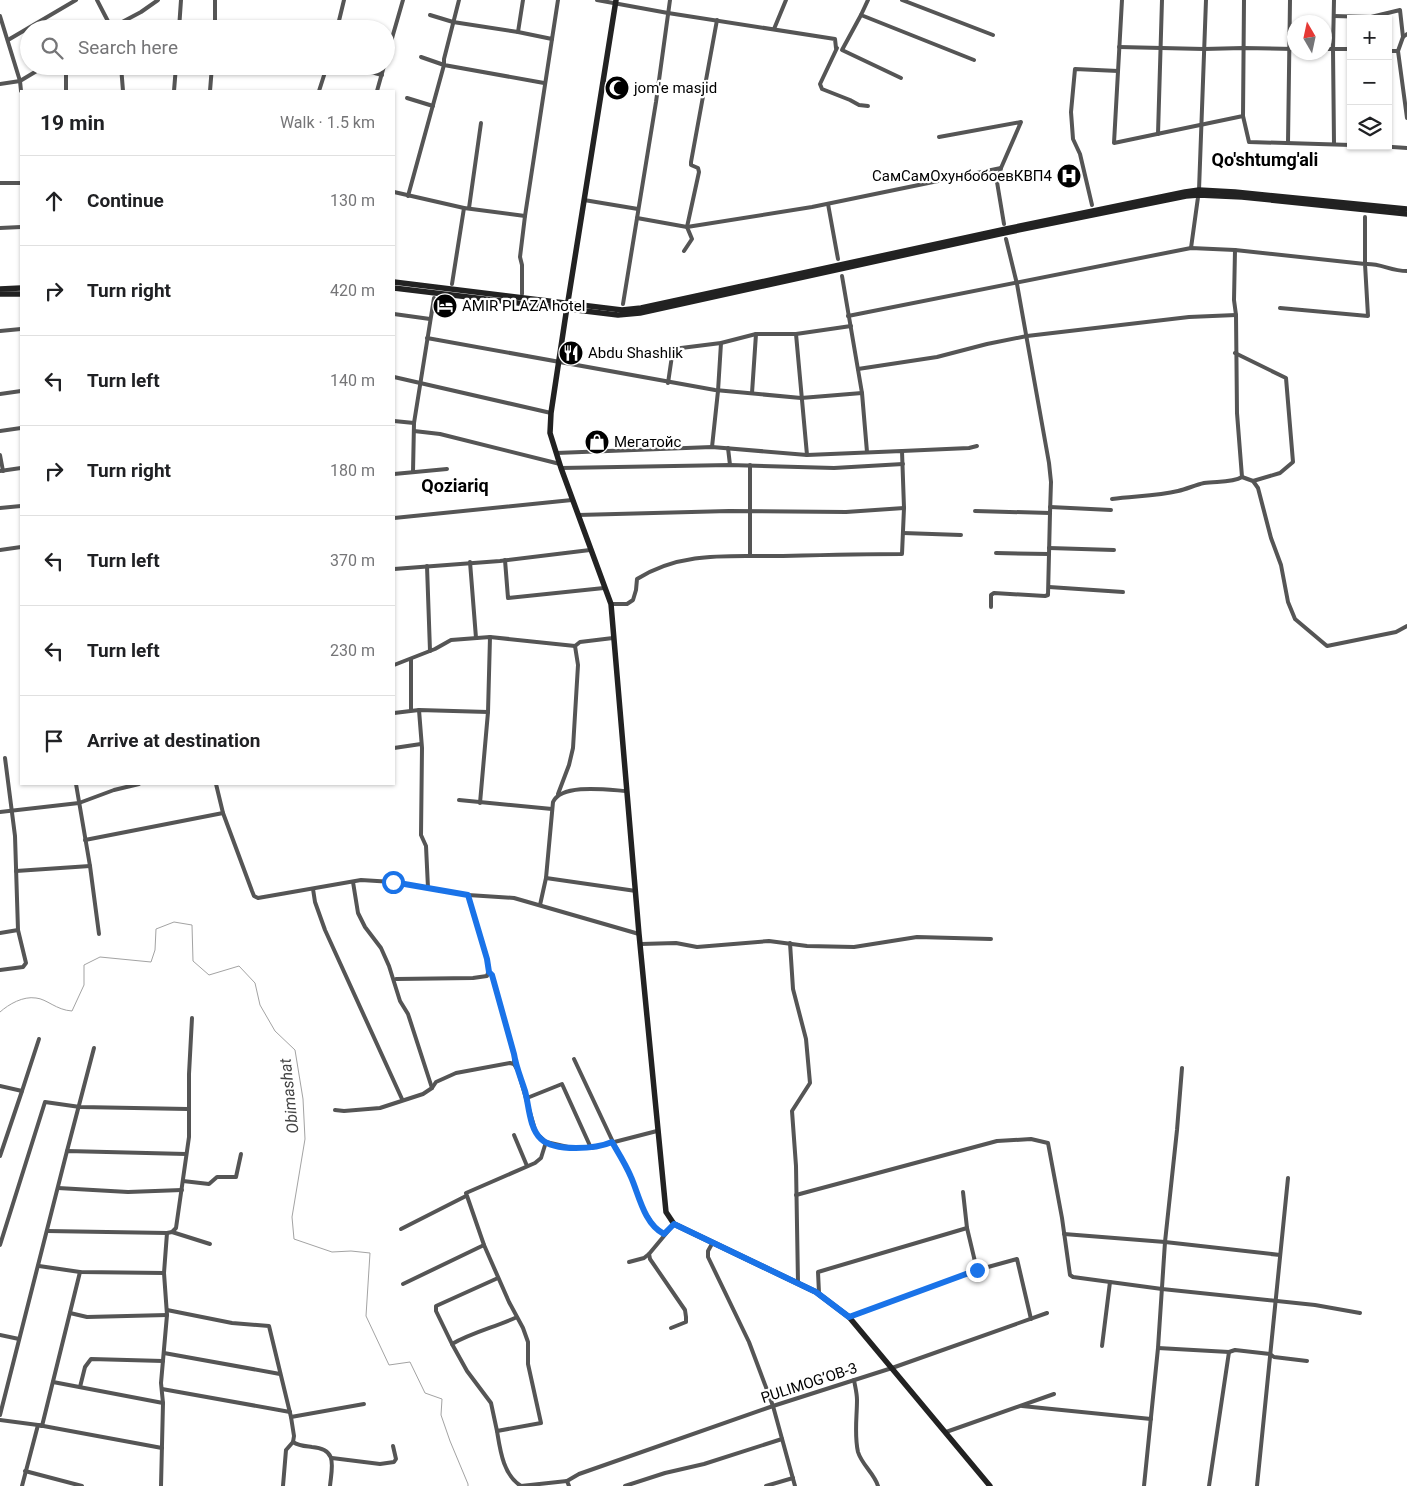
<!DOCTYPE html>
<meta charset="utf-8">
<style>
:root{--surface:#fff;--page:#f6f6f6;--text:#202124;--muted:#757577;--line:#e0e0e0}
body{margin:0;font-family:Roboto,sans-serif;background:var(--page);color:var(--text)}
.controls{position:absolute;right:15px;top:15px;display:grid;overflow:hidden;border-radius:0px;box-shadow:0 1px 4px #0004}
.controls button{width:45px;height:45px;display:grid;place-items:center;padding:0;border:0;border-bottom:1px solid var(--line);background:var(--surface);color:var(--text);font:25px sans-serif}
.compass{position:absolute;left:1287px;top:15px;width:45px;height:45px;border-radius:50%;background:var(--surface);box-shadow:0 1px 4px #0004;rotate:351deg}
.stop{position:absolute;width:15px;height:15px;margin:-11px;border:4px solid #1a73e8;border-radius:50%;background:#fff}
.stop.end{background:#1a73e8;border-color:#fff;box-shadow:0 1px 5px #0008}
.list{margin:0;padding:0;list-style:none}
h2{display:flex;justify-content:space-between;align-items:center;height:65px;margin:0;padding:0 20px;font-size:21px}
h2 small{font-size:16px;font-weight:400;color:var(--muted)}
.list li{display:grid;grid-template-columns:32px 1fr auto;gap:15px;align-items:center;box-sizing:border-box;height:90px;padding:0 20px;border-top:1px solid var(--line)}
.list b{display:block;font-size:19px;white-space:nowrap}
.list em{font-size:16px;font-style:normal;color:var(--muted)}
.icon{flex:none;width:28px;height:28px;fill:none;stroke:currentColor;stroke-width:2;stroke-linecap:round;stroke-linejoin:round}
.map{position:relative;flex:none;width:1407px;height:1486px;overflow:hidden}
.search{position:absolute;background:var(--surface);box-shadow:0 1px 4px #0004;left:20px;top:20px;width:375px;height:55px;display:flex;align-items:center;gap:12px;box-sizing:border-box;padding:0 18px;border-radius:28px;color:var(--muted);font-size:19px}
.panel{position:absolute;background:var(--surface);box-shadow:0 1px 4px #0004;left:20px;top:90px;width:375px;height:695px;border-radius:0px}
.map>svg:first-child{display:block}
</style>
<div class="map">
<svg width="1407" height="1486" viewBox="0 0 1407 1486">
<rect width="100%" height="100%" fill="#fff"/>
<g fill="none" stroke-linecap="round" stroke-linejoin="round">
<!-- stream -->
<path stroke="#a3a3a3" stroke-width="1" d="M0,1012C9,1004 23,996 36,998C47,999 56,1010 72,1011L84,985V965L100,957L151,962L155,950L156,929L174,922L192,925L193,961L209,975L239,966L255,983L260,1005L275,1031L295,1050L303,1099L305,1139L292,1217L294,1239L332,1252L351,1251L370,1253L366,1316L389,1365L410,1362L425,1393L442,1399L441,1415L450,1441L468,1484V1486"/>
<!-- minor -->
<g stroke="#555" stroke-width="4">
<polyline points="97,0 112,29"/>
<polyline points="215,0 215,29"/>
<polyline points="459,0 444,59 444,65 544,83"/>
<polyline points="597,0 668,13 835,39 836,48"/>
<polyline points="868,0 861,15 974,60"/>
<polyline points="902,0 993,35"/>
<polyline points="1122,0 1114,143 1243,116 1244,0"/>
<polyline points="1334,0 1333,49 1334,144"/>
<polyline points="430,15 453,22 518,32 523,0"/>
<polyline points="861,15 842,50 901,78"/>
<polyline points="0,16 20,81 21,91"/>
<polyline points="1334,16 1371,17 1400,10 1403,37"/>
<polyline points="109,29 141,12 158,0"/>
<polyline points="179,29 181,0"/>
<polyline points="337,29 344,0"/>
<polyline points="774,29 786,0"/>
<polyline points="518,32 552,39 558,0"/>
<polyline points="1407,34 1403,37 1398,51 1407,118"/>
<polyline points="8,40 76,0"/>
<polyline points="1119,47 1204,49 1243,48 1294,49"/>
<polyline points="837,48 820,84 822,89 850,100 859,105 868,106"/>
<polyline points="1324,49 1351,49"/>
<polyline points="1388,51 1398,51"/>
<polyline points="386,59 403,0"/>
<polyline points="66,66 66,91"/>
<polyline points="121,66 123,91"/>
<polyline points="349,66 382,75"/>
<polyline points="0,84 20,81 45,66"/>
<polyline points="174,91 176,66"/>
<polyline points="210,91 212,66"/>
<polyline points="319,91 327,66"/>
<polyline points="377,91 384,66"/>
<polyline points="407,98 433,106"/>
<polyline points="1243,116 1249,142 1351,145"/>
<polyline points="1158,134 1162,0"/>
<polyline points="939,137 1021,122 1001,168 997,182 1004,224"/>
<polyline points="1288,143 1290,0"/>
<polyline points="1378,146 1407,148"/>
<polyline points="0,183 21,183"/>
<polyline points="394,192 464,208 525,216 552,39"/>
<polyline points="408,196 444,65 421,57"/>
<polyline points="584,200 638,209"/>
<polyline points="828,204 838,259"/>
<polyline points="1092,205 1080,154 1073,139 1071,112 1075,69 1118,71"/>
<polyline points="469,208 481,123"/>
<path d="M1365,217V264C1381,263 1390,271 1407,271"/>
<polyline points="637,218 687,227 699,172 698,168 691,165 691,162 717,20"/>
<polyline points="0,228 21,227"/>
<polyline points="1191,248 1199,190 1206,0"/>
<polyline points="1235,250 1234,300 1236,315 1237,413 1242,477 1253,481 1258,488 1271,538 1281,565 1288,602 1295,619 1327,646 1396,632 1407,626"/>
<polyline points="684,251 692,239 687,227 812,207 1001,168"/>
<polyline points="842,276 862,393 867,452"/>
<polyline points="452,284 464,208"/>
<polyline points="522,294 522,265 520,257 525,216"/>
<polyline points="623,304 656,102 670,0"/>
<polyline points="394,314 430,319"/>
<polyline points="848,316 1191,248 1235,250 1365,264 1368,316 1280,308"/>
<polyline points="0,331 21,329"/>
<polyline points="796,334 807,455"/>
<polyline points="427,338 715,390 801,398 862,393"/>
<polyline points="1235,353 1286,378 1293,462 1280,473 1253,481"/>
<polyline points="858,369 937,357 987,344 1027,336 1189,317 1236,315"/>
<polyline points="394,377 551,413"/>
<polyline points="668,383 673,349 721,343 756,334 796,334 851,326"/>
<polyline points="752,393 756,334"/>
<polyline points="0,394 21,391"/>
<polyline points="394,421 414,423"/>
<polyline points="0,431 21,428"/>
<polyline points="414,431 440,434 560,464"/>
<polyline points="712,447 718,391 721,343"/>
<polyline points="728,448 730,465"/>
<polyline points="902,451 969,448 977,446"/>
<path d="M556,453L712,447L807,455L902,451L904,508L902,554C863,554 823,555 783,556C732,557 683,550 637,579L636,590L633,600L627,604H611"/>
<polyline points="0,455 3,471"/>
<polyline points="750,465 750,556"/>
<polyline points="561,468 730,465 834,468 903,464"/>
<polyline points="0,471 21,468"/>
<polyline points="413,472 414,423 434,298"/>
<polyline points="394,474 447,469"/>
<path d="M1112,499C1134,496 1157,496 1178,491C1187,489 1195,485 1204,483C1216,481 1232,483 1242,477"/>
<polyline points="1050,507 1111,510"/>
<polyline points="0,508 21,506"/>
<polyline points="975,511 1050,513 1051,482 1049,463 1017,284 1006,239"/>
<polyline points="578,515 729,511 846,512 904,508"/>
<polyline points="394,518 572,500"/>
<polyline points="903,533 961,535"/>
<polyline points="1049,548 1114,550"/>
<polyline points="0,550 21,547"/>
<polyline points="996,553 1049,554"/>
<polyline points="505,560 508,598 604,588"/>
<polyline points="470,562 476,638"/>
<polyline points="427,566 430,651"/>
<polyline points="394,569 500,561 590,550"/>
<polyline points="1049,587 1123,592"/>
<polyline points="991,607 991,595 994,593 1045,596 1048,595 1050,513"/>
<polyline points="411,659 411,710"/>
<polyline points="394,665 435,649 451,640 490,637 575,646 580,642 613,638"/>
<polyline points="419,710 422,748 421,835 426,846 428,888"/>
<polyline points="394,713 419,710 488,712"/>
<polyline points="394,748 421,744"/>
<polyline points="76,784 90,866 99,934"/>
<polyline points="216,784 223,813 252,891 254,896 258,898 361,880 393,882 468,895"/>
<polyline points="558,794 569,765 573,748 578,665 575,646"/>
<polyline points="459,800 552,809"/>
<polyline points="480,803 488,712 490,637"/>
<polyline points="0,812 79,803 114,790 139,784"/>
<polyline points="85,840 223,813"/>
<polyline points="16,871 90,866"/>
<polyline points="546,878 636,891"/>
<polyline points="353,882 358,913 365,927 381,948 389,966 400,1001 408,1014 432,1088"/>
<polyline points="313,889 315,902 325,930 402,1099"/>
<path d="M540,905L546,878L553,802C562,783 609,790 626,791"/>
<polyline points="0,933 18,930"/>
<polyline points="790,943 793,989 806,1039 810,1083 792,1111 796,1166 798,1283"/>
<polyline points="641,944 676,943 697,947 769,941 807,946 854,947 917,937 991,939"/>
<polyline points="0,970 23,967 26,963 18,930 15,836 5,758"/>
<polyline points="489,972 492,975 514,1054 514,1064"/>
<polyline points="396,979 473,978 487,976 489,969 487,959 468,895 514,898 639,934"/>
<polyline points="574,1059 613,1142 631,1177 644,1211 654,1226 664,1234"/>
<polyline points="0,1086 22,1091 0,1156"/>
<polyline points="22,1091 39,1039"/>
<polyline points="527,1098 562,1084 591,1148"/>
<polyline points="335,1110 344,1111 380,1108 423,1094 432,1088 436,1082 456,1073 510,1063 514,1064 518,1071 536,1133 546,1142 568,1147 591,1148 657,1131"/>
<polyline points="514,1135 527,1166"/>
<polyline points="67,1151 94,1048"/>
<polyline points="183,1181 209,1184 217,1177 236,1177 241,1154"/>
<polyline points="58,1188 128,1192 182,1190"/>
<polyline points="963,1192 967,1228 977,1270"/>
<polyline points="796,1195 997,1141 1031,1139 1048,1143 1062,1218 1070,1275 1073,1277 1162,1289 1315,1305 1360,1313"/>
<polyline points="401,1229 466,1196"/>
<polyline points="47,1231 167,1233 172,1232 176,1228 189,1137 189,1074 192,1018"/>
<polyline points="172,1232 210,1244"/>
<polyline points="1064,1234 1165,1242 1280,1255"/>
<polyline points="713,1242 708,1251 708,1257 749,1342 773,1406 795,1486"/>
<polyline points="0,1245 45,1102 80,1107 188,1109"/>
<polyline points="629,1262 644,1258 649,1254"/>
<polyline points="39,1266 80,1272 164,1273"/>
<polyline points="403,1284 484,1245"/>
<polyline points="819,1293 818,1272 967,1228"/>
<polyline points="167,1310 232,1323 269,1326 291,1417 294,1436 293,1442 286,1450 283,1486"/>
<polyline points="70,1313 87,1317 167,1315"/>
<path d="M517,1317C496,1327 473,1332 452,1344L467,1371L491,1403L497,1431L541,1423L528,1364V1342L523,1328L509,1302L484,1245L466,1193L535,1163L541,1158L546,1142"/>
<polyline points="849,1317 977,1270 1017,1259 1031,1319"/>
<polyline points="671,1328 686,1322 686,1317 685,1310 650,1259 649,1254 674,1224"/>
<polyline points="0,1335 19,1339"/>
<polyline points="452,1344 436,1311 436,1306 498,1278"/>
<polyline points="1102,1346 1110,1282"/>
<polyline points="1158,1348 1229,1352 1235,1350 1270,1354 1274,1357 1307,1361"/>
<polyline points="164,1353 280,1374"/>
<path d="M854,1380C855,1386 857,1393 857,1400C857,1417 854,1435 858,1452C862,1465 874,1473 878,1486"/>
<polyline points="53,1382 163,1403"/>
<polyline points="80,1387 85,1367 91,1359 163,1361"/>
<polyline points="162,1389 290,1412"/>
<polyline points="1022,1406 1151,1419"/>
<polyline points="0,1415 67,1151 186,1154"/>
<polyline points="291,1417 364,1404"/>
<polyline points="0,1420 38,1425 162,1448"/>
<path d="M497,1431C500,1449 503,1475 521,1486L567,1481L569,1486"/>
<polyline points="946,1432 1054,1394"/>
<path d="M293,1442C299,1446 304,1446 312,1447C338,1449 332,1466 330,1486"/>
<polyline points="332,1458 380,1464 394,1462 396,1459 393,1446"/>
<polyline points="25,1471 82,1486"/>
<polyline points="567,1481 579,1474 773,1406 892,1368 1047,1313"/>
<polyline points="22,1486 38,1425 42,1426 80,1272"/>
<polyline points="161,1486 163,1403 161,1383 167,1315 164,1273 167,1233"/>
<polyline points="625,1486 665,1473 704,1464 782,1439"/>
<polyline points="766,1486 793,1478"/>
<polyline points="1144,1486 1158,1348 1165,1242 1177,1130 1182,1068"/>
<polyline points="1209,1486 1229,1352"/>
<polyline points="1257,1486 1288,1178"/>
</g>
<!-- secondary -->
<g stroke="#222" stroke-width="5.5">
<polyline points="616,0 565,320 551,413 550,433 561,468 611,604 639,934 666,1212 674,1224 816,1292 849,1317 990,1486"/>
<polyline points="394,282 622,310 641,308 1006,229 1185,192 1199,190 1235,192 1407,209"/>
<polyline points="394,288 618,315 640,313 1004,233 1186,196 1199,195 1242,197 1407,214"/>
<polyline points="0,289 21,288"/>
<polyline points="0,294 21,294"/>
</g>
</g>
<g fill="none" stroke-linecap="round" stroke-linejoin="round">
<!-- route -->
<path stroke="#1a73e8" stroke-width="6" d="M393,882L468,895L487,959L489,972L492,975L514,1054C516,1067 521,1078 525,1091C529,1105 529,1128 541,1139C555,1152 596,1149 612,1142C619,1154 626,1165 631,1177C639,1195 644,1224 664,1234L674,1224L816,1292L849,1317L977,1270"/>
</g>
<!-- icons -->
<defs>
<symbol id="mosque-disc" viewBox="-11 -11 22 22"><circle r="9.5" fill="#000" stroke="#fff"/><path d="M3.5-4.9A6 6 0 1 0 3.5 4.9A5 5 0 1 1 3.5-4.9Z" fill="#fff"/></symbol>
<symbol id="hospital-disc" viewBox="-11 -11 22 22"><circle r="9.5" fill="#000" stroke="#fff"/><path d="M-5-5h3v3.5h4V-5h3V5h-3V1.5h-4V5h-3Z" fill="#fff"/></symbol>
<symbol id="hotel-disc" viewBox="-11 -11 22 22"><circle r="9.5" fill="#000" stroke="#fff"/><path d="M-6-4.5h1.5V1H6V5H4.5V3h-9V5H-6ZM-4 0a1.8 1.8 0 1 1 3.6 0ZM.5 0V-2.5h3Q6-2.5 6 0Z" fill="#fff"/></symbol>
<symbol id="restaurant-disc" viewBox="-11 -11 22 22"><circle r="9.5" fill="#000" stroke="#fff"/><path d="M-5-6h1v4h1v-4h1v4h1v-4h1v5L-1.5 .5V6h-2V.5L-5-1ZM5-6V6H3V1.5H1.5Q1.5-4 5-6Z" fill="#fff"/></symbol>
<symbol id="shop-disc" viewBox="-11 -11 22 22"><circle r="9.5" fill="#000" stroke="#fff"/><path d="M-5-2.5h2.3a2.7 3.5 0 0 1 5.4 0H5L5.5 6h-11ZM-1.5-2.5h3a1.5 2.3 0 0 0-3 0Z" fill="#fff"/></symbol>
</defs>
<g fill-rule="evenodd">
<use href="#mosque-disc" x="603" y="74" width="28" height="28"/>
<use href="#hospital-disc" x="1055" y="162" width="28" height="28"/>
<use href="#hotel-disc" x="431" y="292" width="28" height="28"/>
<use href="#restaurant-disc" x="557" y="339" width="28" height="28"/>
<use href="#shop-disc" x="583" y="428" width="28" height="28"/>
</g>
<g text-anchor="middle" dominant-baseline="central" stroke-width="4.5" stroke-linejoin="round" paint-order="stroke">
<!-- poi labels -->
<g font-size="15" fill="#000" stroke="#fff" text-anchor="start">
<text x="634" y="88">jom'e masjid</text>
<text x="1052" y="176" text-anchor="end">СамСамОхунбобоевКВП4</text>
<text x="462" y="306">AMIR PLAZA hotel</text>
<text x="588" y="353">Abdu Shashlik</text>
<text x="614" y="442">Мегатойс</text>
</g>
<!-- street labels -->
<g font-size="15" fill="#000" stroke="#fff">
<text transform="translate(809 1383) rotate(-18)">PULIMOG’OB-3</text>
</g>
<!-- water labels -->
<g font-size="16" font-style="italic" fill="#444" stroke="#fff">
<text transform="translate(289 1096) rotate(-96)">Obimashat</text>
</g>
<!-- quarter labels -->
<g font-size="18" font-weight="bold" fill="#000" stroke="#fff">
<text x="1265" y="159">Qo'shtumg'ali</text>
<text x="455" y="485">Qoziariq</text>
</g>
</g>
</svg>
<div class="controls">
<button>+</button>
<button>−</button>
<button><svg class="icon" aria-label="layers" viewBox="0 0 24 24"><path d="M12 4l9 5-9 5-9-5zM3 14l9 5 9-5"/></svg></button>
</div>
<svg class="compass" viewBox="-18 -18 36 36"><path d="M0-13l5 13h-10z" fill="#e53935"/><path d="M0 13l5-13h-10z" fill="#757577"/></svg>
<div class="stop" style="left:393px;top:882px"></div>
<div class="stop end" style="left:977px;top:1270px"></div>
<div class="search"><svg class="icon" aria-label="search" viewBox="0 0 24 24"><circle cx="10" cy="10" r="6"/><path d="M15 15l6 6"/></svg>Search here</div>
<section class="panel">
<h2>19 min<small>Walk · 1.5 km</small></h2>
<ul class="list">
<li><svg class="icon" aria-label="ahead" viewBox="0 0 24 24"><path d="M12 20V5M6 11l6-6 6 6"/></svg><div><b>Continue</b></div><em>130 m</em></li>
<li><svg class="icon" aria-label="right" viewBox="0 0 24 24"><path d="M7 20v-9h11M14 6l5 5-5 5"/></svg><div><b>Turn right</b></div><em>420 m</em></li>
<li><svg class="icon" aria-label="left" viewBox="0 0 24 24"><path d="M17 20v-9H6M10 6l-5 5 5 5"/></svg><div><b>Turn left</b></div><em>140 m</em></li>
<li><svg class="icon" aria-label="right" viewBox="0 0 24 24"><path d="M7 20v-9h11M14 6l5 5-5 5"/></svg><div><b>Turn right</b></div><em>180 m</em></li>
<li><svg class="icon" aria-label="left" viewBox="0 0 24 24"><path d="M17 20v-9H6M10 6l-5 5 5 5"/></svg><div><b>Turn left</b></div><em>370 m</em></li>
<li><svg class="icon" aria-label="left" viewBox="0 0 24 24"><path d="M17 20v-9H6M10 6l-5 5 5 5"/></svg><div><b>Turn left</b></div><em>230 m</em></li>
<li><svg class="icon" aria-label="arrive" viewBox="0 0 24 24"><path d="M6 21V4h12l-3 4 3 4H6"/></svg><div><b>Arrive at destination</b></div></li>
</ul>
</section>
</div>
